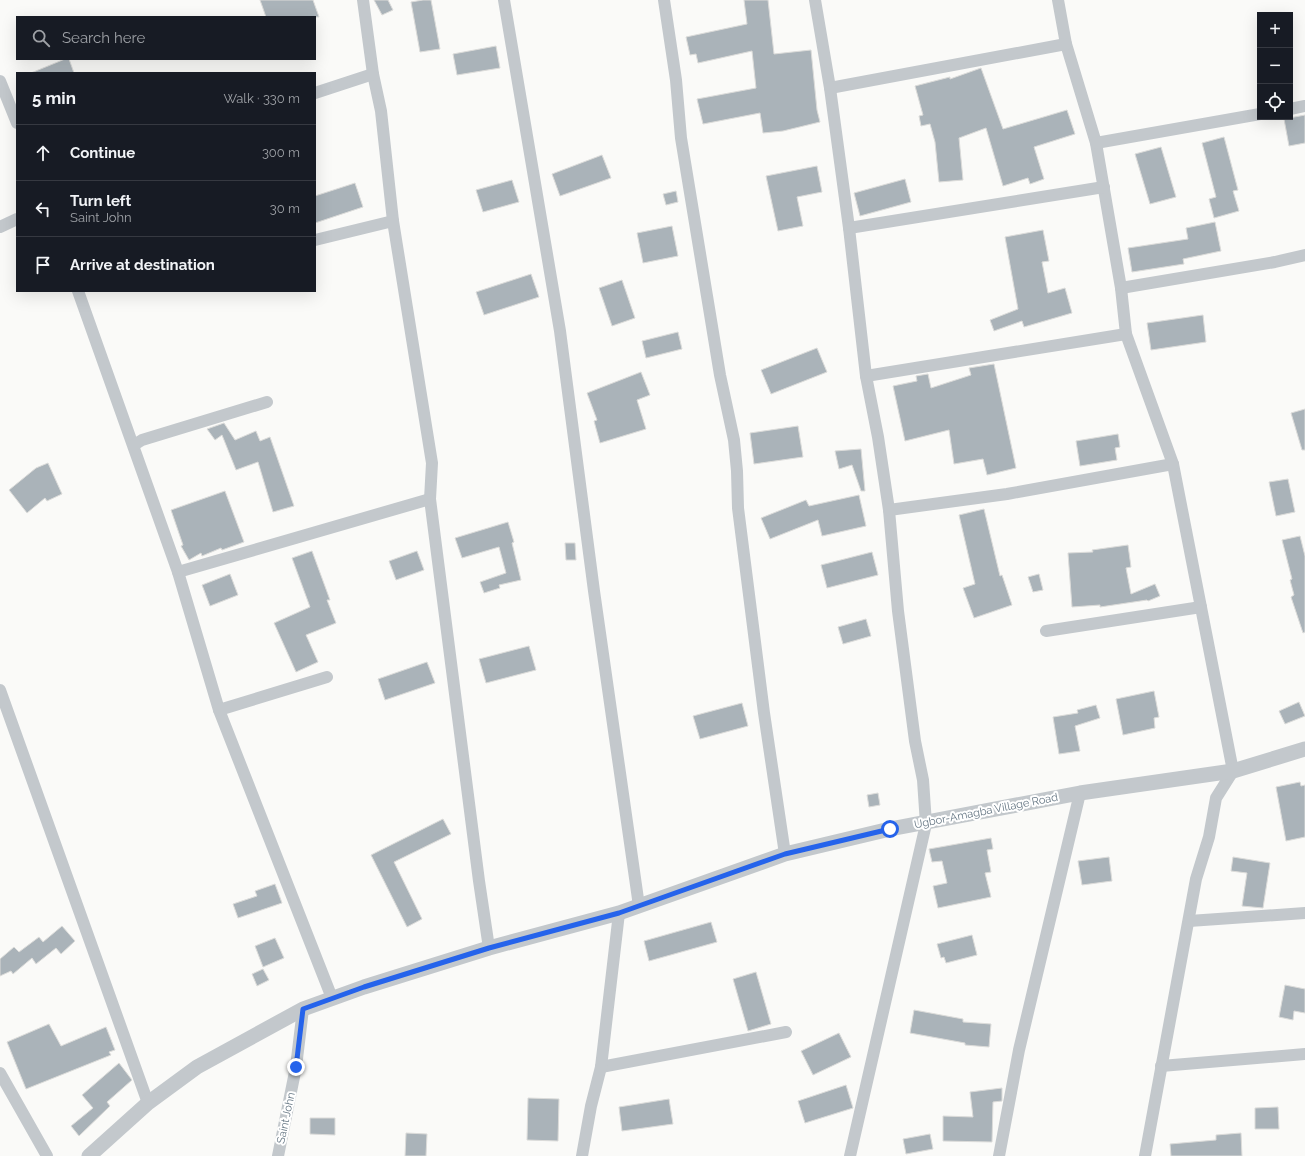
<!DOCTYPE html>
<meta charset="utf-8">
<style>
:root{--surface:#171b24;--page:#242831;--text:#f1f3f6;--muted:#9ea1a6;--line:#363941}
body{margin:0;font-family:Raleway,sans-serif;background:var(--page);color:var(--text)}
.controls{position:absolute;right:12px;top:12px;display:grid;overflow:hidden;border-radius:0px;box-shadow:0 4px 16px #0002}
.controls button{width:36px;height:36px;display:grid;place-items:center;padding:0;border:0;border-bottom:1px solid var(--line);background:var(--surface);color:var(--text);font:20px sans-serif}
.stop{position:absolute;width:12px;height:12px;margin:-9px;border:3px solid #2563eb;border-radius:50%;background:#fff}
.stop.end{background:#2563eb;border-color:#fff;box-shadow:0 1px 4px #0008}
.list{margin:0;padding:0;list-style:none}
h2{display:flex;justify-content:space-between;align-items:center;height:52px;margin:0;padding:0 16px;font-size:17px}
h2 small{font-size:13px;font-weight:400;color:var(--muted)}
.list li{display:grid;grid-template-columns:26px 1fr auto;gap:12px;align-items:center;box-sizing:border-box;height:56px;padding:0 16px;border-top:1px solid var(--line)}
.list b{display:block;font-size:15px;white-space:nowrap}
.list p{margin:0;font-size:13px;white-space:nowrap;color:var(--muted)}
.list em{font-size:13px;font-style:normal;color:var(--muted)}
.icon{flex:none;width:22px;height:22px;fill:none;stroke:currentColor;stroke-width:2;stroke-linecap:round;stroke-linejoin:round}
.map{position:relative;flex:none;width:1305px;height:1156px;overflow:hidden}
.search{position:absolute;background:var(--surface);box-shadow:0 4px 16px #0002;left:16px;top:16px;width:300px;height:44px;display:flex;align-items:center;gap:10px;box-sizing:border-box;padding:0 14px;border-radius:0px;color:var(--muted);font-size:15px}
.panel{position:absolute;background:var(--surface);box-shadow:0 4px 16px #0002;left:16px;top:72px;width:300px;height:220px;border-radius:0px}
.map>svg:first-child{display:block}
</style>
<div class="map">
<svg width="1305" height="1156" viewBox="0 0 1305 1156">
<rect width="100%" height="100%" fill="#fafaf8"/>
<!-- building -->
<g fill="#aab3b9" stroke="#dcdcda">
<polygon points="260,0 313,0 319,17 266,17"/>
<polygon points="374,0 388,0 393,10 382,15"/>
<polygon points="423,0 431,0 440,49 420,52 411,2"/>
<polygon points="744,0 768,0 774,54 811,50 817,110 820,122 783,131 763,133 760,113 703,124 697,99 756,88 752,51 698,63 696,54 690,55 686,37 747,24"/>
<polygon points="496,46 500,68 457,75 453,54"/>
<polygon points="65,59 69,59 74,73 31,73"/>
<polygon points="981,68 1003,129 1067,110 1075,134 1034,147 1044,179 1030,184 1028,178 1003,186 986,128 959,138 963,180 939,182 935,142 930,124 921,126 919,116 923,115 915,86 950,77 950,79"/>
<polygon points="1305,115 1305,143 1289,146 1284,119"/>
<polygon points="1224,137 1238,190 1233,191 1239,211 1214,218 1209,199 1216,197 1202,143"/>
<polygon points="1161,147 1176,197 1150,204 1135,154"/>
<polygon points="602,155 611,178 560,196 552,174"/>
<polygon points="817,166 822,192 797,197 803,226 778,231 766,176"/>
<polygon points="905,179 911,202 860,216 854,193"/>
<polygon points="512,180 519,202 483,212 476,190"/>
<polygon points="355,183 363,207 315,223 315,196"/>
<polygon points="676,191 678,202 666,205 663,194"/>
<polygon points="1215,222 1221,251 1183,259 1184,264 1132,272 1128,248 1188,239 1186,228"/>
<polygon points="672,226 678,256 643,263 637,233"/>
<polygon points="1043,230 1049,261 1042,262 1048,293 1065,288 1072,313 1024,327 1022,321 994,331 990,320 1018,309 1005,237"/>
<polygon points="531,274 539,297 484,315 476,292"/>
<polygon points="622,280 635,318 612,326 599,288"/>
<polygon points="1203,315 1206,342 1151,350 1147,323"/>
<polygon points="678,332 682,349 646,358 642,341"/>
<polygon points="817,348 827,372 771,394 761,370"/>
<polygon points="994,364 1016,468 987,475 983,459 954,464 949,430 905,441 893,386 917,381 916,376 928,374 931,388 971,375 969,368"/>
<polygon points="641,372 650,395 637,400 646,429 600,443 594,421 597,420 587,393"/>
<polygon points="1305,409 1305,450 1302,450 1291,413"/>
<polygon points="224,423 235,440 256,431 260,441 270,437 294,506 273,512 258,462 236,470 222,435 215,440 207,429"/>
<polygon points="798,426 803,457 754,464 750,433"/>
<polygon points="1118,434 1120,447 1115,448 1117,460 1080,466 1076,441"/>
<polygon points="861,449 865,491 861,491 852,465 839,469 835,451"/>
<polygon points="48,463 62,494 47,501 45,498 27,513 9,490 36,468"/>
<polygon points="1288,479 1295,512 1276,516 1269,482"/>
<polygon points="225,491 244,542 222,550 221,548 202,556 201,553 189,560 181,546 183,545 171,510"/>
<polygon points="859,495 866,526 822,536 818,520 770,539 761,518 806,500 809,506"/>
<polygon points="984,509 1000,576 1002,575 1012,605 974,618 963,588 975,584 959,515"/>
<polygon points="508,522 514,542 512,543 521,580 499,585 500,588 484,593 480,582 506,573 499,547 462,558 455,538"/>
<polygon points="1300,536 1305,556 1305,632 1303,633 1291,597 1294,595 1290,580 1292,579 1282,540"/>
<polygon points="565,543 575,543 576,560 566,560"/>
<polygon points="1128,545 1131,567 1126,568 1131,594 1155,584 1160,596 1148,601 1147,600 1100,607 1100,605 1072,607 1068,553 1093,552 1092,550"/>
<polygon points="312,551 330,600 327,600 336,623 306,635 318,662 296,672 274,623 310,607 292,558"/>
<polygon points="417,551 424,570 396,580 389,561"/>
<polygon points="872,552 878,575 827,588 821,565"/>
<polygon points="230,574 238,595 210,606 202,585"/>
<polygon points="1039,574 1043,590 1033,592 1028,577"/>
<polygon points="866,619 871,636 843,644 838,627"/>
<polygon points="529,646 536,670 486,683 479,659"/>
<polygon points="427,662 435,683 385,700 378,679"/>
<polygon points="1154,691 1159,717 1154,718 1155,728 1123,735 1116,699"/>
<polygon points="1299,702 1305,716 1285,724 1279,711"/>
<polygon points="742,703 748,726 700,739 693,716"/>
<polygon points="1096,705 1100,718 1075,726 1080,751 1059,754 1053,717 1078,713 1077,710"/>
<polygon points="1300,782 1301,786 1305,785 1305,837 1286,841 1276,787"/>
<polygon points="878,793 880,805 869,807 867,795"/>
<polygon points="443,819 451,834 394,862 422,919 407,927 371,855"/>
<polygon points="991,838 993,849 987,850 991,872 985,873 991,897 938,908 933,886 947,883 942,861 932,862 929,849"/>
<polygon points="1109,857 1112,881 1082,885 1078,861"/>
<polygon points="1233,857 1270,863 1263,908 1242,906 1247,873 1231,871"/>
<polygon points="275,884 282,903 238,918 233,904 257,896 255,891"/>
<polygon points="711,922 717,942 649,961 644,941"/>
<polygon points="62,926 75,941 61,954 56,948 36,964 32,958 13,974 11,971 0,976 0,959 14,947 19,952 39,937 43,942"/>
<polygon points="972,935 977,955 946,963 944,957 941,958 937,944"/>
<polygon points="275,938 284,958 263,967 255,946"/>
<polygon points="263,969 269,980 257,986 252,974"/>
<polygon points="756,972 771,1024 748,1031 733,979"/>
<polygon points="1285,985 1305,989 1305,1013 1294,1011 1293,1020 1279,1017"/>
<polygon points="914,1010 963,1019 963,1022 991,1024 989,1047 965,1045 965,1043 910,1033"/>
<polygon points="49,1024 61,1046 106,1027 115,1050 109,1052 111,1055 26,1089 7,1042"/>
<polygon points="839,1033 851,1057 813,1075 801,1051"/>
<polygon points="119,1063 132,1080 107,1102 110,1106 79,1136 71,1126 93,1108 82,1095"/>
<polygon points="846,1085 853,1108 805,1123 798,1101"/>
<polygon points="1002,1088 1002,1101 993,1102 992,1142 943,1141 943,1116 973,1117 970,1092"/>
<polygon points="528,1098 559,1099 558,1141 527,1140"/>
<polygon points="669,1099 673,1124 622,1131 619,1107"/>
<polygon points="1278,1107 1279,1129 1255,1129 1255,1108"/>
<polygon points="310,1118 335,1118 335,1135 310,1134"/>
<polygon points="406,1133 427,1134 426,1156 405,1156"/>
<polygon points="1241,1133 1242,1156 1171,1156 1170,1144 1216,1140 1216,1135"/>
<polygon points="930,1134 933,1149 906,1154 903,1139"/>
</g>
<g fill="none" stroke-linecap="round" stroke-linejoin="round">
<!-- minor -->
<g stroke="#c3c8cc" stroke-width="12">
<polyline points="363,0 373,74 381,111 393,221 432,463 430,499 479,881 489,948"/>
<polyline points="504,0 560,331 594,591 639,906"/>
<polyline points="664,0 676,80 681,138 720,375 734,440 737,471 738,508 764,713 785,854"/>
<polyline points="815,0 830,88 849,228 866,376 878,437 889,510 898,611 915,741 923,780 926,824 850,1156"/>
<polyline points="1058,0 1066,44 1096,143 1121,288 1126,334 1173,464 1233,771 1216,798 1209,837 1196,879 1145,1156"/>
<polyline points="0,81 17,123"/>
<polyline points="830,88 1066,44"/>
<polyline points="315,93 373,74"/>
<polyline points="1290,109 1305,106"/>
<polyline points="1096,143 1260,114"/>
<polyline points="0,227 17,219"/>
<polyline points="849,228 1104,187"/>
<polyline points="315,240 393,221"/>
<polyline points="1121,288 1275,262 1305,255"/>
<polyline points="78,291 178,572 219,710 332,998"/>
<polyline points="866,376 1126,334"/>
<polyline points="134,445 142,440 267,402"/>
<polyline points="889,510 1007,494 1173,464"/>
<polyline points="178,572 430,499"/>
<polyline points="1046,631 1201,607"/>
<polyline points="0,690 148,1103"/>
<polyline points="219,710 327,677"/>
<polyline points="1189,921 1305,913"/>
<polyline points="1161,1066 1305,1054"/>
<polyline points="601,1067 786,1032"/>
<polyline points="0,1073 47,1156"/>
<polyline points="278,1156 296,1067 303,1009"/>
<polyline points="582,1156 591,1106 601,1067 619,913"/>
<polyline points="999,1156 1019,1050 1080,793"/>
</g>
<!-- tertiary -->
<polyline stroke="#c3c8cc" stroke-width="15" points="89,1156 148,1103 197,1067 303,1009 364,987 489,948 619,913 785,854 890,829 1080,793 1233,771 1305,749"/>
</g>
<g fill="none" stroke-linecap="round" stroke-linejoin="round">
<!-- route -->
<polyline stroke="#2563eb" stroke-width="5" points="296,1067 303,1009 364,987 489,948 619,913 785,854 890,829"/>
</g>
<g text-anchor="middle" dominant-baseline="central" stroke-width="4" stroke-linejoin="round" paint-order="stroke">
<!-- street labels -->
<g font-size="11" fill="#657683" stroke="#fff">
<text transform="translate(986 811) rotate(-11)">Ugbor-Amagba Village Road</text>
<text transform="translate(286 1118) rotate(-78)">Saint John</text>
</g>
</g>
</svg>
<div class="controls">
<button>+</button>
<button>−</button>
<button><svg class="icon" aria-label="locate" viewBox="0 0 24 24"><circle cx="12" cy="12" r="6"/><path d="M12 2v4M12 18v4M2 12h4M18 12h4"/></svg></button>
</div>
<div class="stop" style="left:890px;top:829px"></div>
<div class="stop end" style="left:296px;top:1067px"></div>
<div class="search"><svg class="icon" aria-label="search" viewBox="0 0 24 24"><circle cx="10" cy="10" r="6"/><path d="M15 15l6 6"/></svg>Search here</div>
<section class="panel">
<h2>5 min<small>Walk · 330 m</small></h2>
<ul class="list">
<li><svg class="icon" aria-label="ahead" viewBox="0 0 24 24"><path d="M12 20V5M6 11l6-6 6 6"/></svg><div><b>Continue</b></div><em>300 m</em></li>
<li><svg class="icon" aria-label="left" viewBox="0 0 24 24"><path d="M17 20v-9H6M10 6l-5 5 5 5"/></svg><div><b>Turn left</b><p>Saint John</p></div><em>30 m</em></li>
<li><svg class="icon" aria-label="arrive" viewBox="0 0 24 24"><path d="M6 21V4h12l-3 4 3 4H6"/></svg><div><b>Arrive at destination</b></div></li>
</ul>
</section>
</div>
